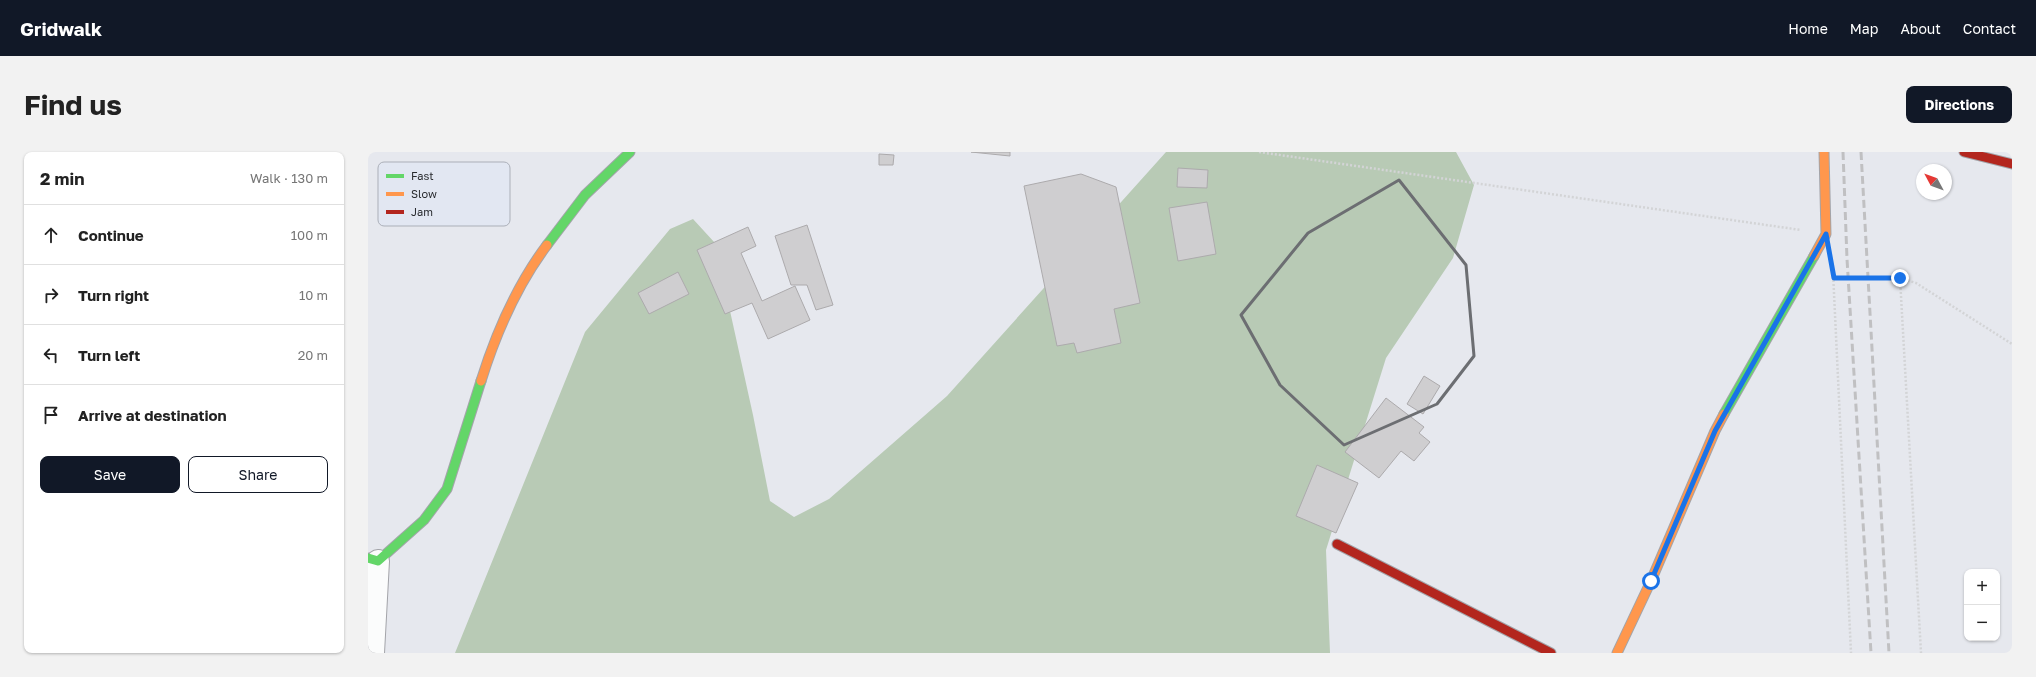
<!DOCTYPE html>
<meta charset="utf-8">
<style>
:root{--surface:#fff;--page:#f2f2f2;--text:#222;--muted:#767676;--line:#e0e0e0;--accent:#111827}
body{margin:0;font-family:"Golos Text",sans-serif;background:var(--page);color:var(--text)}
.controls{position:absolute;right:12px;bottom:12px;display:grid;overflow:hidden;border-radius:8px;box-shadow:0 1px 3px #0004}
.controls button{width:36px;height:36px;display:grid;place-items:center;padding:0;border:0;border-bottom:1px solid var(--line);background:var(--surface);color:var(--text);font:20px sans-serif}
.compass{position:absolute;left:1548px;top:12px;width:36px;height:36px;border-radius:50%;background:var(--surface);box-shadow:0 1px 3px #0004;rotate:311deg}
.stop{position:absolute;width:12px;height:12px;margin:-9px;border:3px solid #1a73e8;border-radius:50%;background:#fff}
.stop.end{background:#1a73e8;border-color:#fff;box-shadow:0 1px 4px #0008}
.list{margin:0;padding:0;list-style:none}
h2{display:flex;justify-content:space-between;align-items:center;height:52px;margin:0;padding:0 16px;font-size:17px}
h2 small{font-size:13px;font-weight:400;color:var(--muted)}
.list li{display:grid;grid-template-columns:26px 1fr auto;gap:12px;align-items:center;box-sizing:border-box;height:60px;padding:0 16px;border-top:1px solid var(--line)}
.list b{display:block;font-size:15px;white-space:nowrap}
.list em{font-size:13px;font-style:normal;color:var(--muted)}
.actions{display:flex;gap:8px;padding:12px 16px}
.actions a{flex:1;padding:9px 0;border:1px solid var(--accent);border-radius:8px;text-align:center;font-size:14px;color:var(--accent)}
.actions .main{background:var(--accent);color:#fff}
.icon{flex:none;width:22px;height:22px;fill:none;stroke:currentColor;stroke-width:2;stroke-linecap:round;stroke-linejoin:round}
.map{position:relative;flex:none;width:1644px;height:501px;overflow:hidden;border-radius:8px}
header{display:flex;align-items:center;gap:24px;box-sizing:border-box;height:56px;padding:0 20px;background:var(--accent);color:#fff}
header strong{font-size:19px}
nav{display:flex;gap:22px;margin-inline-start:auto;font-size:14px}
.intro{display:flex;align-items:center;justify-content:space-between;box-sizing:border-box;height:96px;padding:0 24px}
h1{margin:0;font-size:28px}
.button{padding:10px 18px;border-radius:8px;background:var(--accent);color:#fff;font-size:14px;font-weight:700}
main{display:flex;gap:24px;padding:0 24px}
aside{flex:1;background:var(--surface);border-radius:8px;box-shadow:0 1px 3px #0004}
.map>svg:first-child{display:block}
</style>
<header>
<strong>Gridwalk</strong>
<nav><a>Home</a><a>Map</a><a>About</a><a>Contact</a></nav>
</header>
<div class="intro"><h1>Find us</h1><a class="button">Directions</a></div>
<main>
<aside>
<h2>2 min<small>Walk · 130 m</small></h2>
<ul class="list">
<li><svg class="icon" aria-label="ahead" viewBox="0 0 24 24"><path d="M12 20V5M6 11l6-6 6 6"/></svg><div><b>Continue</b></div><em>100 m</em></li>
<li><svg class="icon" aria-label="right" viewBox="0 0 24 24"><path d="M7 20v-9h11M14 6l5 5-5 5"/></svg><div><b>Turn right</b></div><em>10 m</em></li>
<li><svg class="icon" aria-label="left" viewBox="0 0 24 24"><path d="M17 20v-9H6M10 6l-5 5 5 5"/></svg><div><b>Turn left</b></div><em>20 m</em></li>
<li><svg class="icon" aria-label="arrive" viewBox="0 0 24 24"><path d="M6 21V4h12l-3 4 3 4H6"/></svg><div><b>Arrive at destination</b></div></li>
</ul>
<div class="actions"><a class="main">Save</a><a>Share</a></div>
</aside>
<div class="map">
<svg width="1644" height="501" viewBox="0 0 1644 501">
<rect width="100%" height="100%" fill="#e6e8ee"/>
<!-- forest -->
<polygon fill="#b8cab5" points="798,0 1088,0 1106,33 1085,106 1018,206 958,398 962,501 87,501 217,180 302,77 325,67 347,91 385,263 402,349 426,365 461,347 579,244"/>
<!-- building -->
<g fill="#cfced0" stroke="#acaaac">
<polygon points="603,0 642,0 642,4"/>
<polygon points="511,2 526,3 525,13 511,13"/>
<polygon points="810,16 840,18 839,36 809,35"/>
<polygon points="713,22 748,35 772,151 746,157 753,191 709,201 706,191 689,194 656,34"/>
<polygon points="839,50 848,102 810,109 801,56"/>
<polygon points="439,73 465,153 448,158 439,133 423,133 407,84"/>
<polygon points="380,75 388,94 373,101 394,149 427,134 442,168 400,187 384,151 357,162 329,98"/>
<polygon points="310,120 321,142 281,162 270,141"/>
<polygon points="1056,224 1072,234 1055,262 1039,252"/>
<polygon points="1018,246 1056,275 1051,281 1062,290 1046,309 1033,299 1011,326 977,300"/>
<polygon points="949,313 990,331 968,381 928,364"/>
</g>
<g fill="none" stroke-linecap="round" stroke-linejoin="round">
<defs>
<polyline id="street" points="5,501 10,409"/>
<g id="fast">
<polyline points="179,93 217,43 262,0"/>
<polyline points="1356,262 1446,104"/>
<polyline points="0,406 10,409 56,368 79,337 113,229"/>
</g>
<g id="slow">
<polyline points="1446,104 1458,82 1456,0"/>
<path d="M113,229C128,181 149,133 179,93"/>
<polyline points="1249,501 1283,429 1347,279 1356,262"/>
</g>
<g id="jam">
<polyline points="1596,0 1644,12"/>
<polyline points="969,392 1183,501"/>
</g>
</defs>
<!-- street casing -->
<use href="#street" stroke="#a3a4a9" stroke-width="24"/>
<!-- fast casing -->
<use href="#fast" stroke="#a3a4a9" stroke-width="11"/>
<!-- slow casing -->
<use href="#slow" stroke="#a3a4a9" stroke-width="11"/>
<!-- jam casing -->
<use href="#jam" stroke="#a3a4a9" stroke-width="11"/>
<!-- path -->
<g stroke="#d3d4d6" stroke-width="2.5" stroke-dasharray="2 2" stroke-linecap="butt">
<polyline points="891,0 1433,78"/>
<polyline points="1465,120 1483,501"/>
<polyline points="1466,126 1532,126 1553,501"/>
<polyline points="1532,126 1548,131 1644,192"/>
</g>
<!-- street -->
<use href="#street" stroke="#fbfcfc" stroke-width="22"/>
<!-- fast -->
<use href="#fast" stroke="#63d668" stroke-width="9"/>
<!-- slow -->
<use href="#slow" stroke="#ff974d" stroke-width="9"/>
<!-- jam -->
<use href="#jam" stroke="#b3261e" stroke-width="9"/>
<!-- rail -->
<g stroke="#c0c0c2" stroke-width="3" stroke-dasharray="8 4" stroke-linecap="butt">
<polyline points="1475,0 1479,107 1503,501"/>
<polyline points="1493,0 1521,501"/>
</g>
</g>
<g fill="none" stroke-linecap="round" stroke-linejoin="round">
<!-- route -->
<polyline stroke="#1a73e8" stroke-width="5" points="1283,429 1347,279 1458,82 1466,126 1532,126"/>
</g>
<!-- marked area -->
<path fill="none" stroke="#6c6e72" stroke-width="3" stroke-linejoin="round" d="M1031,28L1098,113L1106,204L1069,252L976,293L912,233L873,163L940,81Z"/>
<!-- legend -->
<rect x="10" y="10" width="132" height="64" rx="6" fill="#e2e7f2" stroke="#abafb8" stroke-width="1"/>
<rect x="18" y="22" width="18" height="4" fill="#63d668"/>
<rect x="18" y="40" width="18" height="4" fill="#ff974d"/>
<rect x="18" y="58" width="18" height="4" fill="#b3261e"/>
<g font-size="11" fill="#2a2c30">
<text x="43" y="28">Fast</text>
<text x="43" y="46">Slow</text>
<text x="43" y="64">Jam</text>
</g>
</svg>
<div class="controls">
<button>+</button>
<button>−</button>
</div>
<svg class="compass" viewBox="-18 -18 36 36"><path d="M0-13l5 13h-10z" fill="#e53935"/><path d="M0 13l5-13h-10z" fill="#767676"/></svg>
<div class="stop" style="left:1283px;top:429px"></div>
<div class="stop end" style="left:1532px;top:126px"></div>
</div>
</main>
